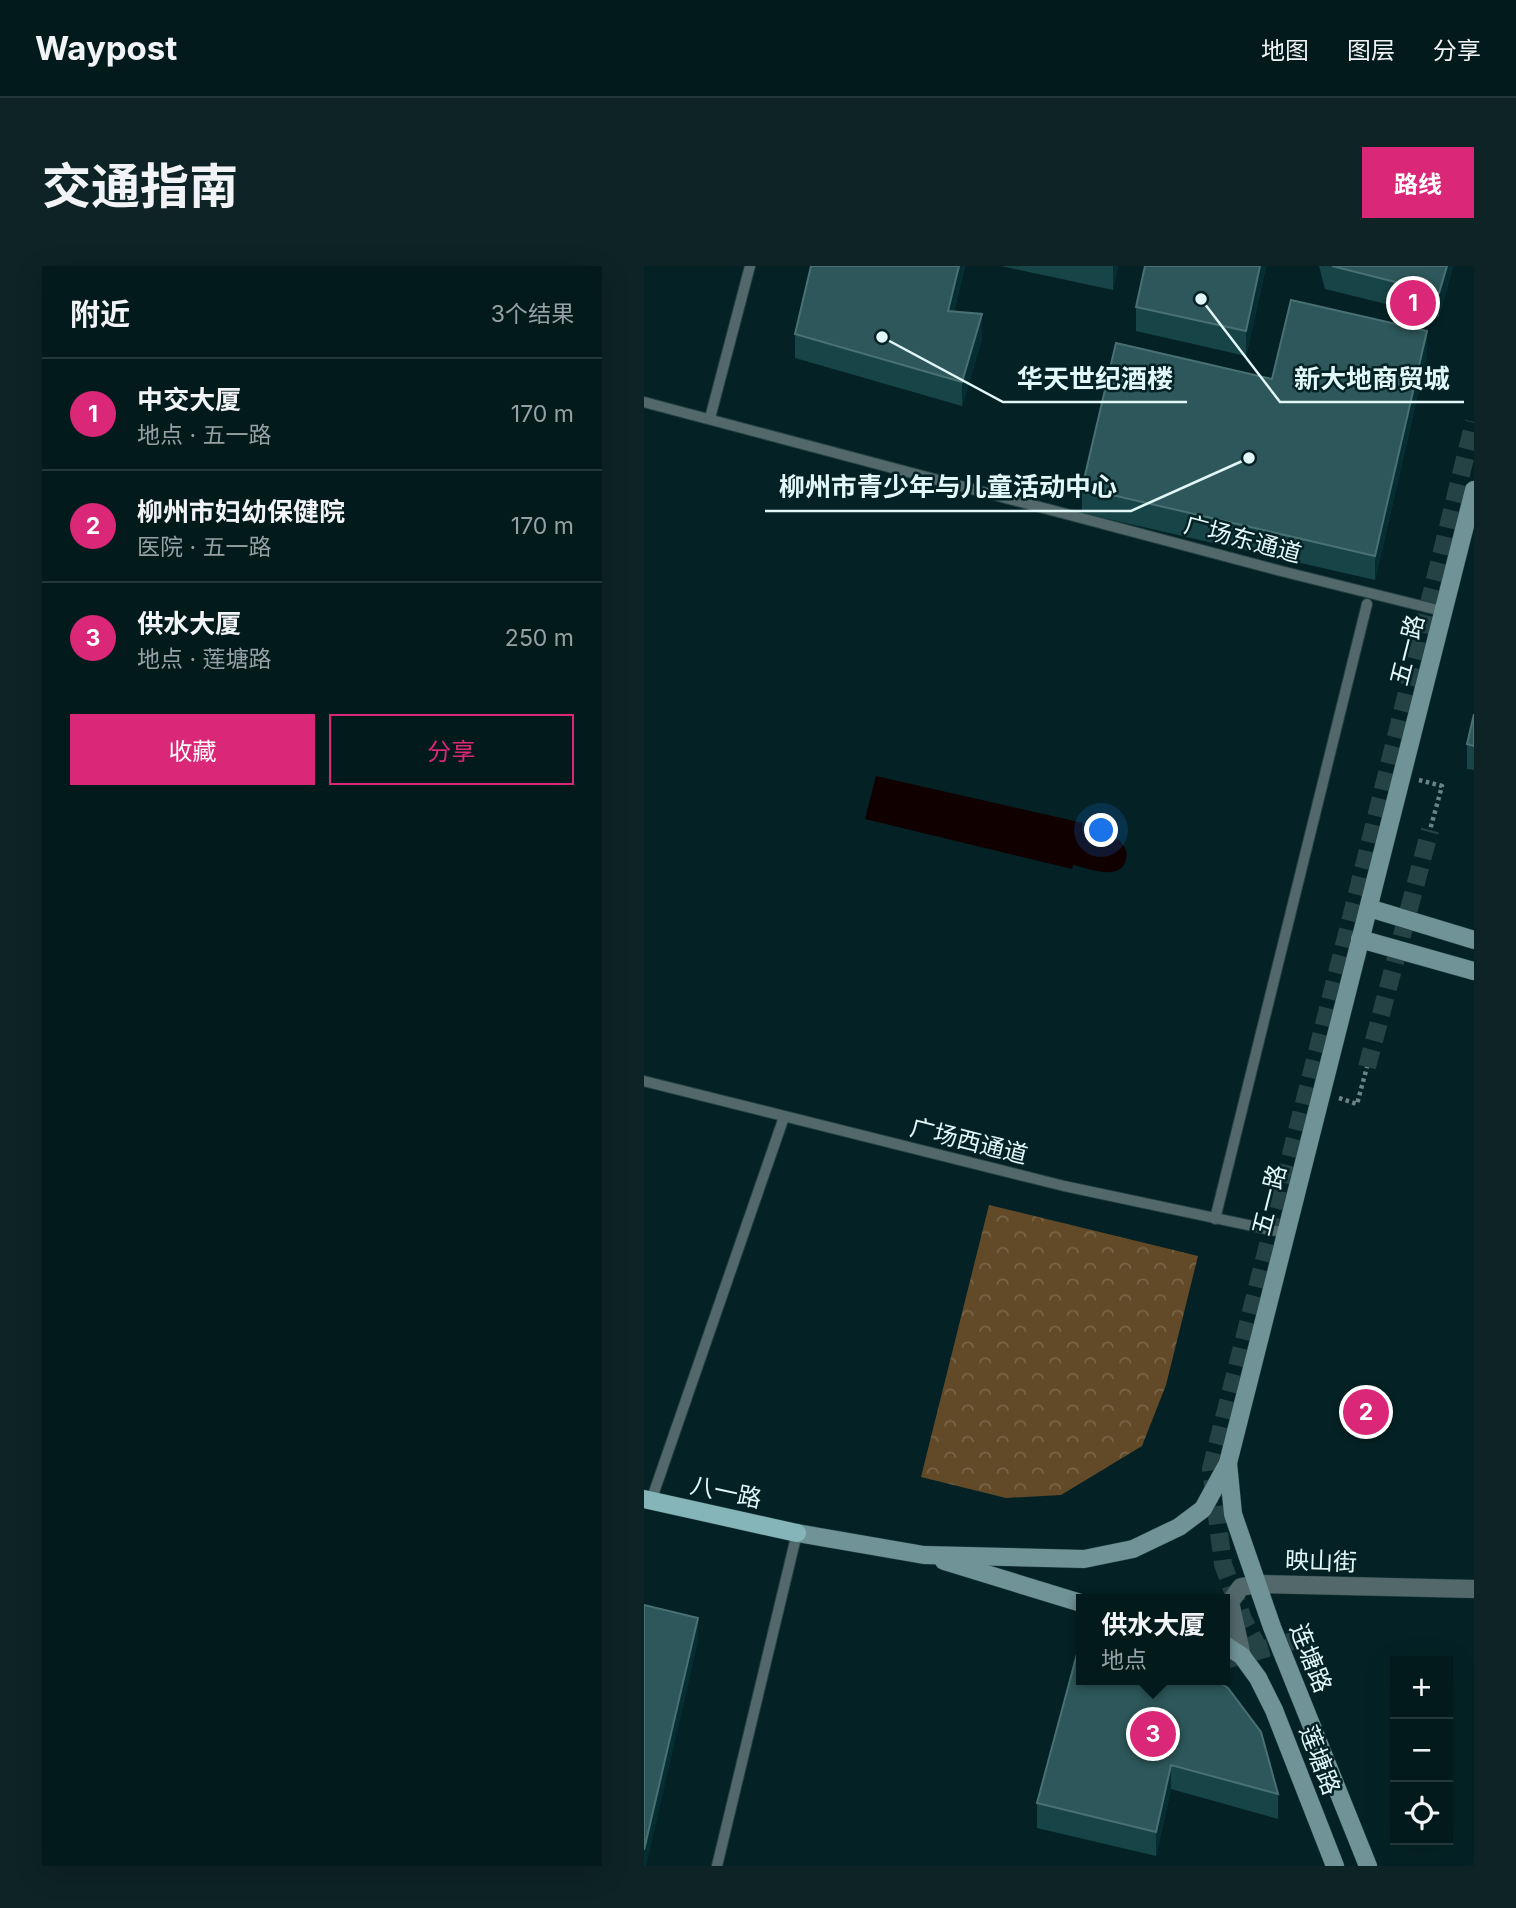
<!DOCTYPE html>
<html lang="zh">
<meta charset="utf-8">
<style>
:root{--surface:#031a1c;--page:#0d2325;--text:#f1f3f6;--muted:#97a1a3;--line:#24383b;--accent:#db2777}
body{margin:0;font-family:Inter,"Noto Sans SC",sans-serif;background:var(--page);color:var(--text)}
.controls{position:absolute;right:21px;bottom:21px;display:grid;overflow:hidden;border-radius:0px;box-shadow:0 7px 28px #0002}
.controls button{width:63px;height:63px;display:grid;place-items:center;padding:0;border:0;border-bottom:2px solid var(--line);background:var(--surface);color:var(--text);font:35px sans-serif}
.you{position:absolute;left:458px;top:565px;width:24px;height:24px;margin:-18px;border:5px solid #fff;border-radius:50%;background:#1a73e8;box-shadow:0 0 0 10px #1a73e833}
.badge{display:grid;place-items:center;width:46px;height:46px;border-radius:50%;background:var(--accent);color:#fff;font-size:23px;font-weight:700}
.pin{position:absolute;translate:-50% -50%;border:4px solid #fff;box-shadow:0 2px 7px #0006}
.popup{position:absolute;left:432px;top:1328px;width:154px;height:91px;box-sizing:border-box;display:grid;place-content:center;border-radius:0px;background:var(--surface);filter:drop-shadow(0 2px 5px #0005);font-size:23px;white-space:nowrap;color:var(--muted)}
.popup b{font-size:26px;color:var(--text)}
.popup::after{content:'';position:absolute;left:50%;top:100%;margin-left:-14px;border:14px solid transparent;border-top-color:var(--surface)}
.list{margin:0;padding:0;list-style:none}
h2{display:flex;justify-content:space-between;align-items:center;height:91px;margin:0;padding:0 28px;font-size:30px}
h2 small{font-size:23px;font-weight:400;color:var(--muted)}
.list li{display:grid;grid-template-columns:46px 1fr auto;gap:21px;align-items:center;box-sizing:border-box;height:112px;padding:0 28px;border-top:2px solid var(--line)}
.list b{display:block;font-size:26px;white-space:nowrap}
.list p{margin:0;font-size:23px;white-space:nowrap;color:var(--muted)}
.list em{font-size:23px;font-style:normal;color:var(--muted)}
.actions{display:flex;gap:14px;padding:21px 28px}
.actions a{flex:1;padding:16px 0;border:2px solid var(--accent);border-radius:0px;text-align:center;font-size:24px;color:var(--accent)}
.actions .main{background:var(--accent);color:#fff}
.icon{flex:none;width:38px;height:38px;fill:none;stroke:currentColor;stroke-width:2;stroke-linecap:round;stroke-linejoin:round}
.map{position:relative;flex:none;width:830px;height:1600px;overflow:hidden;border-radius:0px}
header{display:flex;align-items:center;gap:42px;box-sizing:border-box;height:98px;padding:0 35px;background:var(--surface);border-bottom:2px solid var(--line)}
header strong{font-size:33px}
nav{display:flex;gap:38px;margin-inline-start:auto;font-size:24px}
.intro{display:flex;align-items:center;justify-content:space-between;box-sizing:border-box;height:168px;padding:0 42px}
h1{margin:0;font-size:49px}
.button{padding:18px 32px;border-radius:0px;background:var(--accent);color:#fff;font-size:24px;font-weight:700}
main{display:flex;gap:42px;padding:0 42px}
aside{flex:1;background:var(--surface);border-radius:0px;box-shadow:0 7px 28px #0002}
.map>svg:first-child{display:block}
</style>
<header>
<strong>Waypost</strong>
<nav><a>地图</a><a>图层</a><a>分享</a></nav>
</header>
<div class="intro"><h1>交通指南</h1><a class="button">路线</a></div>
<main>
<aside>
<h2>附近<small>3个结果</small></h2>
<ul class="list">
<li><span class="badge">1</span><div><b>中交大厦</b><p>地点 · 五一路</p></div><em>170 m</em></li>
<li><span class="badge">2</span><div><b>柳州市妇幼保健院</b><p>医院 · 五一路</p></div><em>170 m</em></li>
<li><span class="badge">3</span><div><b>供水大厦</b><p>地点 · 莲塘路</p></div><em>250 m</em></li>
</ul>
<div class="actions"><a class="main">收藏</a><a>分享</a></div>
</aside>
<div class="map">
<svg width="830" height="1600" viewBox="0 0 830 1600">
<defs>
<pattern id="forest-crowns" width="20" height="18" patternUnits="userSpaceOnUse" patternTransform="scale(1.75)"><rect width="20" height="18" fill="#624a28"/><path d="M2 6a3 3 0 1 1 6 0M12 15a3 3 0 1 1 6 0" fill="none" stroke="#786548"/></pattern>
</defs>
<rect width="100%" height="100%" fill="#042225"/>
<!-- forest -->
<polygon fill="url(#forest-crowns)" points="345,939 554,990 522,1119 498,1180 417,1229 362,1232 277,1211"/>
<!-- water -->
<path fill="#100100" d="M232,510L439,557L438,565L475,574C481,580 484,586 482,594C476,616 444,602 429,599L428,603L221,553Z"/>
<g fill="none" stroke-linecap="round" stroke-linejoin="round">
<!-- street-tunnel -->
<g stroke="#254245" stroke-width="18" stroke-dasharray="18 9" stroke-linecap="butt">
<polyline points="723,801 786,564"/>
<polyline points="616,1385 599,1353 579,1298 567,1203 709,644 830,156"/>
<polyline points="581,1394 660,1372 677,1415"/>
</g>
<defs>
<g id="lane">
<polyline points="0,136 637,305 798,345"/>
<polyline points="66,152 106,0"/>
<polyline points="0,815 420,920 642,967"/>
<polyline points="571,953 723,338"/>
<polyline points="7,1235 140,851"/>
<polyline points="73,1600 153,1267"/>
</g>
<polyline id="street" points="598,1390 586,1336 597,1321 614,1318 830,1323"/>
<g id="secondary">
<polyline points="725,642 830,674"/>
<polyline points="716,673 830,705"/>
<polyline points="584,1197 589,1248 599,1277 628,1361 724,1600"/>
<polyline points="153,1267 280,1289 440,1293 489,1283 535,1261 559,1243 584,1197 830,224"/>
<polyline points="300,1295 437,1337"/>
<polyline points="581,1379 598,1390 614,1412 630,1444 691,1600"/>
</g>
<polyline id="primary" points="0,1233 153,1267"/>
</defs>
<!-- lane casing -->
<use href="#lane" stroke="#234043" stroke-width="12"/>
<!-- street casing -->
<use href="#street" stroke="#234043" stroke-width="19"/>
<!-- secondary casing -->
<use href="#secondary" stroke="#234043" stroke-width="19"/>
<!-- primary casing -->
<use href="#primary" stroke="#234043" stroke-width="19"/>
<!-- path -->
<g stroke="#6b8587" stroke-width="4.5" stroke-dasharray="3.5 3.5" stroke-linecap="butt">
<polyline points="775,514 798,520 786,564"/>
<polyline points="695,832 713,838 723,801"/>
</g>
<!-- lane -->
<use href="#lane" stroke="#52686a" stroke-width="10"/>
<!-- street -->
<use href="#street" stroke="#52686a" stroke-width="18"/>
<!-- secondary -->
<use href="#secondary" stroke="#6f9397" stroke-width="18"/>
<!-- primary -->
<use href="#primary" stroke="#85b5b9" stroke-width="18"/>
</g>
<!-- wall -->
<g fill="#174447">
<polygon points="167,0 321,0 310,46 338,73 318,140 151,92 151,68"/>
<polygon points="357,0 474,0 469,24"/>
<polygon points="622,0 602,90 492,65 492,41"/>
<polygon points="675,0 809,0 795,51 681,23"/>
<polygon points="783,89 731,314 438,247 438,222 628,113"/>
<polygon points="830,448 830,504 823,503 823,478"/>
<polygon points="437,1373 634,1528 634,1553 527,1523 512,1590 393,1562 393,1537"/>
</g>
<!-- shaded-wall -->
<g fill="#062e32">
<polygon points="315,0 321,0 304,70 304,45"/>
<polygon points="469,0 474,0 469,24"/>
<polygon points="616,0 622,0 602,90 602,65"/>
<polygon points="803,0 809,0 795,51 795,27"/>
<polygon points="338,48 338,73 318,140 318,116"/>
<polygon points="783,65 783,89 731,314 731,290"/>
<polygon points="54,1352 54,1376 2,1600 0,1600 0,1584"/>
<polygon points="527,1499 527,1523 512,1590 512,1566"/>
</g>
<!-- building -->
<g fill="#2d575a" stroke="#497073" stroke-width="2">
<polygon points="167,0 315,0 304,45 338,48 318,116 151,68"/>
<polygon points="501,0 616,0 602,65 492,41"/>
<polygon points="688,0 803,0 795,27"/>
<polygon points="647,34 783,65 731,290 438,222 472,77 628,113"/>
<polygon points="830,448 830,480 823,478"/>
<polygon points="0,1339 54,1352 0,1584"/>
<polygon points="437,1373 437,1414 571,1414 584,1422 617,1466 634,1528 527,1499 512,1566 393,1537"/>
</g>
<g text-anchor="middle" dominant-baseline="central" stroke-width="5" stroke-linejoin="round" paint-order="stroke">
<!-- street labels -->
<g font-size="24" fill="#e2f7f8" stroke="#042225">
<text transform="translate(599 273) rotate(15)">广场东通道</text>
<text transform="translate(763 384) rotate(-76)">五一路</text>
<text transform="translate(325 875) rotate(14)">广场西通道</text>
<text transform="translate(625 934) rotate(-76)">五一路</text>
<text transform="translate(82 1226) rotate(12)">八一路</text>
<text transform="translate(677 1295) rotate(2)">映山街</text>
<text transform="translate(667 1392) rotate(68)">连塘路</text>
<text transform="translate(676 1494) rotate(69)">莲塘路</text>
</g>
</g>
<!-- callouts -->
<path fill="none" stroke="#e2f7f8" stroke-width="2.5" d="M238 71L359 136H543M557 33L636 136H820M605 192L487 245H121"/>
<g fill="#e2f7f8" stroke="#042225" stroke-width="2.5">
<circle cx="238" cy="71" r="7"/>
<circle cx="557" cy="33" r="7"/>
<circle cx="605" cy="192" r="7"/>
</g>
<g font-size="26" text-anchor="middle" font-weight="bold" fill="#e2f7f8" stroke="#042225" stroke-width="5" stroke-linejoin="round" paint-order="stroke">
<text x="451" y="122">华天世纪酒楼</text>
<text x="728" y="122">新大地商贸城</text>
<text x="304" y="230">柳州市青少年与儿童活动中心</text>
</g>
</svg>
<div class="controls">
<button>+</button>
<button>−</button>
<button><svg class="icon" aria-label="locate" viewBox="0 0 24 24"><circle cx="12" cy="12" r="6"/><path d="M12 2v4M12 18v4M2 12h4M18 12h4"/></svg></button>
</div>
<div class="you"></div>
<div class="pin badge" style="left:769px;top:37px">1</div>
<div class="pin badge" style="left:722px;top:1146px">2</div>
<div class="pin badge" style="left:509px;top:1468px">3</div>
<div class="popup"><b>供水大厦</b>地点</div>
</div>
</main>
